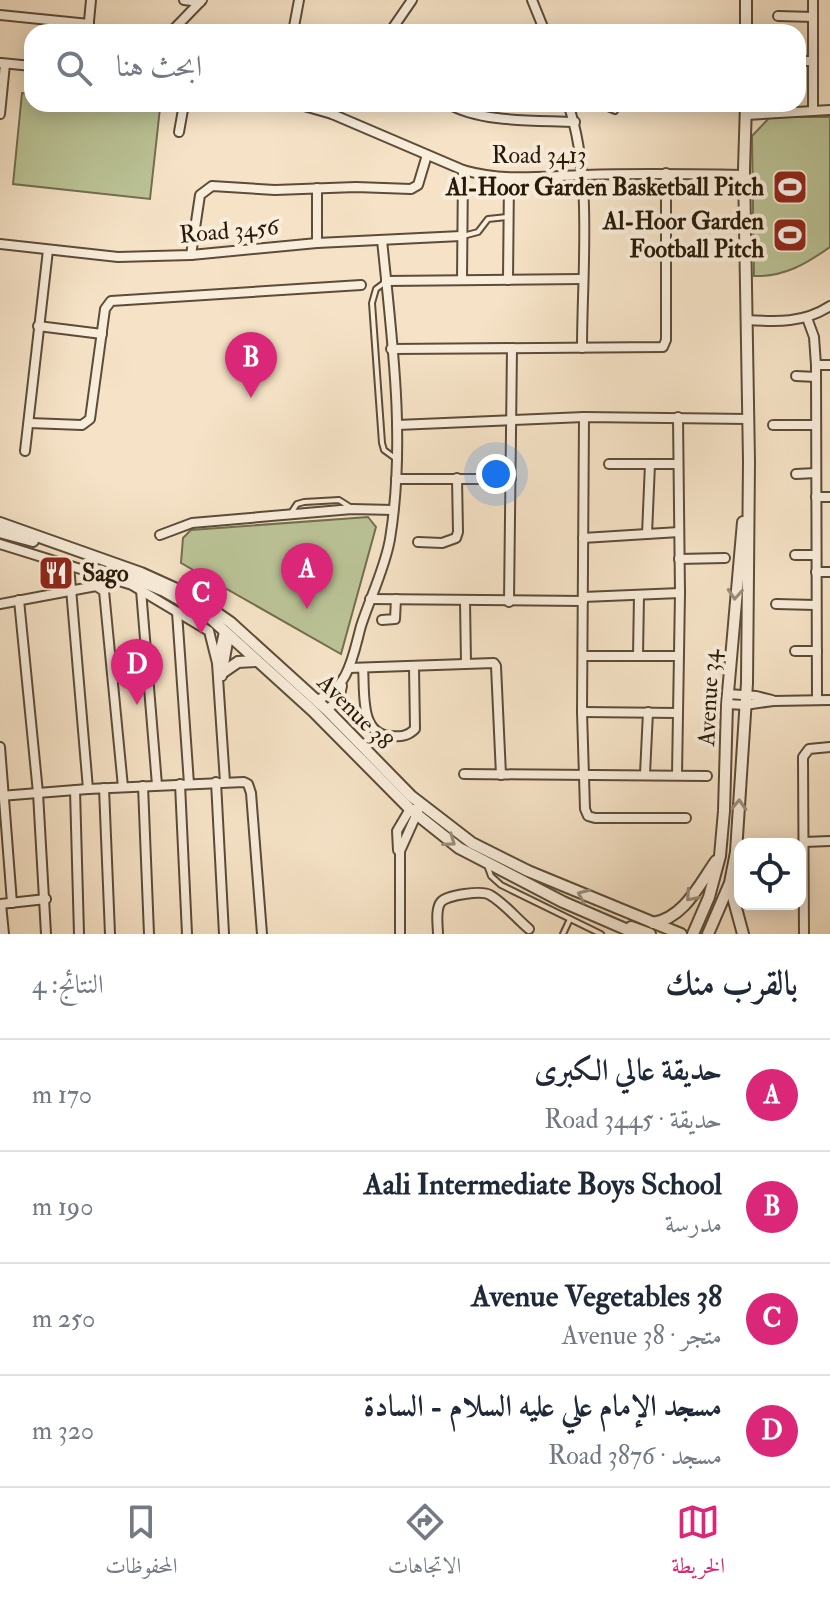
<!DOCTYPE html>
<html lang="ar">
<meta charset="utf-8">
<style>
:root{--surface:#fff;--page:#f6f6f7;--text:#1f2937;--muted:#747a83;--line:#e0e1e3;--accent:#db2777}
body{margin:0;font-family:"IM FELL Double Pica",Amiri,serif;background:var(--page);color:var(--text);direction:rtl}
.controls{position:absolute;right:24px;bottom:24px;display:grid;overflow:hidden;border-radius:16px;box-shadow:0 4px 20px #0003}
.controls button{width:72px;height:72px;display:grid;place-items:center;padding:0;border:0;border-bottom:2px solid var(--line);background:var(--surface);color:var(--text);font:40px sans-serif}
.you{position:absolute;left:496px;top:474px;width:28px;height:28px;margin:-20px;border:6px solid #fff;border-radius:50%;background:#1a73e8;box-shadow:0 0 0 12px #1a73e833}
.badge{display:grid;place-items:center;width:52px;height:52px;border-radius:50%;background:var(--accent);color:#fff;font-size:26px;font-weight:700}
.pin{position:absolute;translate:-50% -66px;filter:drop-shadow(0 2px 4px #0008)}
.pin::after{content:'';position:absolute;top:42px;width:28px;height:24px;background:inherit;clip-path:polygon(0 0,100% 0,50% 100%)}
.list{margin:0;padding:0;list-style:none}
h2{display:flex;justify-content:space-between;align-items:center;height:104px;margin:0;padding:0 32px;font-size:34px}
h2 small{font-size:26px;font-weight:400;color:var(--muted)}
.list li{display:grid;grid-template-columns:52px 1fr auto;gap:24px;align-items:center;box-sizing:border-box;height:112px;padding:0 32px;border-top:2px solid var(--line)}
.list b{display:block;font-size:30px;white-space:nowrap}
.list p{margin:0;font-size:26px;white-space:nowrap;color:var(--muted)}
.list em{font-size:26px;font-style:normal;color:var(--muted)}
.icon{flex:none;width:44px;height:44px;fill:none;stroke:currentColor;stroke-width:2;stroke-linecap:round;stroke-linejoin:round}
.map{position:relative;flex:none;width:830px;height:934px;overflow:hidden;direction:ltr}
.search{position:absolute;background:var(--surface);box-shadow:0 4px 20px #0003;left:24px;right:24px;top:24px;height:88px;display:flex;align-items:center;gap:20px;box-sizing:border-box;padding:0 28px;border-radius:24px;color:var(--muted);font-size:30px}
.sheet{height:552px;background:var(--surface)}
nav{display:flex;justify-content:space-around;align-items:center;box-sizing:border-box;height:112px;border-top:2px solid var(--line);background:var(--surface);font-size:22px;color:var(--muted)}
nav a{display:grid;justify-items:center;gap:4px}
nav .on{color:var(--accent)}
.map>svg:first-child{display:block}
</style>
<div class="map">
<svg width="830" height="934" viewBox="0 0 830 934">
<rect width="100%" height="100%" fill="#f6e3c7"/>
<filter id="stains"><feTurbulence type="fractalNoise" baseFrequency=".0025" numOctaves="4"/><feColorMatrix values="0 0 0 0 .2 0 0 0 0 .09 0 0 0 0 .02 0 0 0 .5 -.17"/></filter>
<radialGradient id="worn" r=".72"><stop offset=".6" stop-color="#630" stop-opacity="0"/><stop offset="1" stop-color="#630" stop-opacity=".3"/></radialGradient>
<!-- green -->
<g fill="#bbc497" stroke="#726f50" stroke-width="2">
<polygon points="22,93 32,94 32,104 121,104 160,108 150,199 13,184"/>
<path d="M770,117H830V247C806,264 784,277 754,276L752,136Z"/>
<polygon points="368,517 376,527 341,654 181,563 183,538 191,530"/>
</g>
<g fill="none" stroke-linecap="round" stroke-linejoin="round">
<defs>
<g id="service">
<polyline points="345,31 349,32"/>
<polyline points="598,104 615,111"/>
<polyline points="463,236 478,232 488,219 507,217"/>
<polyline points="384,283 376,289 372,303 382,443 384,450 395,458"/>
<polyline points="291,513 297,504 304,502 339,500 350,507"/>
<polyline points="487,865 491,876 501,885 601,934"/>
<polyline points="563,934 570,919"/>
</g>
<g id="minor">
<polyline points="184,0 200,2"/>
<polyline points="532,0 545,32"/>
<polyline points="813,0 813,110"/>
<polyline points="0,15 89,24"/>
<polyline points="778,16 813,17"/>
<polyline points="88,32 91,0"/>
<polyline points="171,32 202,0"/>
<polyline points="293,32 299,0"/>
<polyline points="390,32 412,0"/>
<polyline points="798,61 813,61"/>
<polyline points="1,63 32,66"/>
<path d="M297,104L332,114L463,170C506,182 541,176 585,175C639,173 692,174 745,175"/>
<path d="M449,104C481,123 538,120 575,122"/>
<path d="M568,104C593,175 582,272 582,348"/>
<polyline points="0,114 5,64"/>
<polyline points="332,114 339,104"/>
<polyline points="746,115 830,110"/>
<polyline points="179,132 184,104"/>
<polyline points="317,243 317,188"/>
<polyline points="0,244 118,257 191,255 317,243 461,236"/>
<polyline points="191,255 200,195 212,186 275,190 356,187 411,189 418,185 427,155"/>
<polyline points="462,280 463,170"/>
<polyline points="508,280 509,179"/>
<polyline points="386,281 582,279"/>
<polyline points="807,318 814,337 816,365 817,700"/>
<path d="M747,320C777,322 804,323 830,306"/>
<polyline points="38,326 102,334"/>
<polyline points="391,349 663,347 666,340 666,173"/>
<polyline points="816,365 830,365"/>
<polyline points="796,376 816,377"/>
<polyline points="584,417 582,712 585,809 588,816 595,818 686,818"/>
<polyline points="29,423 82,425 90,419 105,309 111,301 361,285"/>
<polyline points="397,425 584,417 749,419"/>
<polyline points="773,425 816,425"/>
<polyline points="25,451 48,250"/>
<polyline points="609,464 678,464"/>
<polyline points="796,474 816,473"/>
<polyline points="396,479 511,479"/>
<polyline points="816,497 830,497"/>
<polyline points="647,534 650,464"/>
<polyline points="160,535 192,523 352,509 393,510"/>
<polyline points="583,538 679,532"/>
<polyline points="418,542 442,543 456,538 458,532 457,478"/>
<polyline points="0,544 132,585 209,631 217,663"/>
<polyline points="795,555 816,555"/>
<polyline points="679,559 725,558"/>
<polyline points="69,565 88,789"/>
<polyline points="816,572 830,572"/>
<polyline points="141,590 157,785"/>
<polyline points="583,597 680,593"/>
<polyline points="370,599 583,601"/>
<polyline points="19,600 38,793 46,934"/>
<polyline points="465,601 466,663"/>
<polyline points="509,602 512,348"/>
<polyline points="0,604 96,586 104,591 123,787"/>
<polyline points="776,604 816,605"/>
<polyline points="177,612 189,784"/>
<polyline points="382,620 395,619 396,599"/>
<polyline points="224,632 217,663 225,782"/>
<polyline points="795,651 817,651"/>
<polyline points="583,656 678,656"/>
<polyline points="638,656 639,595"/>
<polyline points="349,668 494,663 496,666 501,775"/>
<path d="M363,668C365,691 359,735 391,736C401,737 408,736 415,729L414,667"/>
<polyline points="222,676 229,636"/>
<polyline points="728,694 756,696 772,700"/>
<path d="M316,700C349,690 353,655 361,626C370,598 385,568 390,539C406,441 392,339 382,240"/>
<polyline points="727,704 745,705 773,701 830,700"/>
<polyline points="327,710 339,699 342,686"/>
<polyline points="582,712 677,713"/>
<polyline points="0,747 12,903"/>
<polyline points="464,774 707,776"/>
<polyline points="645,774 648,712"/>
<polyline points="677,775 680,593 678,417"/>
<polyline points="216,782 224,934"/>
<polyline points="180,784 187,934"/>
<polyline points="143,786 149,934"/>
<polyline points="104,788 110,934"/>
<polyline points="75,790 79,934"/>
<polyline points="0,796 88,789 244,782 248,784 251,793 262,934"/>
<polyline points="804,842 830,841"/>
<polyline points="398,850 397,831 410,809 415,809"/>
<polyline points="0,904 46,899"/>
<polyline points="1,904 4,934"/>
<polyline points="400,934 400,851 418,811"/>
<path d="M438,934C438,926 435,909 441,902C447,895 482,890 490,895C504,903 516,918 529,929"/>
<polyline points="804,934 803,757 809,749 830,747"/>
</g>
<g id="tertiary">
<polyline points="746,32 746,0"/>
<polyline points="0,523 141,573 194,597 230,622 327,710 411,796 472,843 528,871 681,934"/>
<polyline points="0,532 33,541"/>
<polyline points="116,571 164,591 208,616 313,711 410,809 459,848 563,902 637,934"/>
<polyline points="222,673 238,662 256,661"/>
<polyline points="730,886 743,934"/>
<path d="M653,923C684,918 699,885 716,861"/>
<polyline points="631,927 650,934"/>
<polyline points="693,934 709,897 720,856 724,811 727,704 743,522"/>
<polyline points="708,934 730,883 736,852 747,683 749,461 744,169 746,104"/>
</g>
</defs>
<!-- service casing -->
<use href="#service" stroke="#5c4c38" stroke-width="8"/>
<!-- minor casing -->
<use href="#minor" stroke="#5c4c38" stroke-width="12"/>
<!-- tertiary casing -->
<use href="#tertiary" stroke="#5c4c38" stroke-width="14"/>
<!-- service -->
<use href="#service" stroke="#f9eddb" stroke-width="4"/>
<!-- minor -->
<use href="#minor" stroke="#f9eddb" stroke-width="8"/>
<!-- tertiary -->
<use href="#tertiary" stroke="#f9eddb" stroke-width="10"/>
</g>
<!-- one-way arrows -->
<defs><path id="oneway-chevron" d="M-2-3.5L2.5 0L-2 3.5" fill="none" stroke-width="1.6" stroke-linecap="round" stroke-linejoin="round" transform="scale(2)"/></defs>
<g stroke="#9b8e7c">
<use href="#oneway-chevron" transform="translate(735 594) rotate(94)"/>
<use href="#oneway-chevron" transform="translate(739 805) rotate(-87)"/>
<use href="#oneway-chevron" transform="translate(450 841) rotate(35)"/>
<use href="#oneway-chevron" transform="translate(583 895) rotate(-157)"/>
<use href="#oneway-chevron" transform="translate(691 896) rotate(131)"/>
</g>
<!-- icons -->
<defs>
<symbol id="stadium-square" viewBox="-11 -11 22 22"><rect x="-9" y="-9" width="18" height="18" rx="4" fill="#8f2418" stroke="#f9eddb"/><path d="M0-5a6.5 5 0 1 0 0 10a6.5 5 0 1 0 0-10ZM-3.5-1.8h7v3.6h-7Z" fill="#fff"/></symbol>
<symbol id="restaurant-square" viewBox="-11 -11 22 22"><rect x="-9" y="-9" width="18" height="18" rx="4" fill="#8f2418" stroke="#f9eddb"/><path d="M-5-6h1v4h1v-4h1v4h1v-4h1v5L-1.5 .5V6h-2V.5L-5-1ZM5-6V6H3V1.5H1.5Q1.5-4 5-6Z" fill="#fff"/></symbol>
</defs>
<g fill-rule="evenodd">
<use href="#stadium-square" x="770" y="167" width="40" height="40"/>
<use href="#stadium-square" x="770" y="215" width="40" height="40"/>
<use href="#restaurant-square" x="36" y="553" width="40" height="40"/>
</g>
<g text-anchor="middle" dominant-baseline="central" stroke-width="8" stroke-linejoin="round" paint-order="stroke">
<!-- street labels -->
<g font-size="24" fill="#281a08" stroke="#f9eddb">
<text x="539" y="155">Road 3413</text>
<text transform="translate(229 231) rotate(-5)">Road 3456</text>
<text transform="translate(709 698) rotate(-87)">Avenue 34</text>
<text transform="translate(355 712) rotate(45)">Avenue 38</text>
</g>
<!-- poi labels -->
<g font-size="24" font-weight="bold" fill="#281a08" stroke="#f9eddb" text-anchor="end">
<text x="764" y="187">Al-Hoor Garden Basketball Pitch</text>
<text x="764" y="221">Al-Hoor Garden<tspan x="764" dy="28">Football Pitch</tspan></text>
<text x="82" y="573" text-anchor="start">Sago</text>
</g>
</g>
<rect width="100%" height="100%" filter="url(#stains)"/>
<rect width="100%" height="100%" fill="url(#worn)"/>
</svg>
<div class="controls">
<button><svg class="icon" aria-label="locate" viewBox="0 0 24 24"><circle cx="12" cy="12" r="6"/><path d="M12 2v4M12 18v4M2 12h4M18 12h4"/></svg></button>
</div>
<div class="you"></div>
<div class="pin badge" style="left:307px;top:609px">A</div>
<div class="pin badge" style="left:251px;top:398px">B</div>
<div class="pin badge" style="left:201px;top:634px">C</div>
<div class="pin badge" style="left:137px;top:705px">D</div>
<div class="search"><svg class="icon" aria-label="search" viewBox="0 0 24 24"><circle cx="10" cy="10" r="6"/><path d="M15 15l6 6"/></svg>ابحث هنا</div>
</div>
<section class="sheet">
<h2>بالقرب منك<small>النتائج: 4</small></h2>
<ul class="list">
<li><span class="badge">A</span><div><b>حديقة عالي الكبرى</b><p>حديقة · Road 3445</p></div><em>170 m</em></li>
<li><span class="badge">B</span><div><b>Aali Intermediate Boys School</b><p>مدرسة</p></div><em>190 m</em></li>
<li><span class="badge">C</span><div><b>38 Avenue Vegetables</b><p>متجر · Avenue 38</p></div><em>250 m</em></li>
<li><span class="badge">D</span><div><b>مسجد الإمام علي عليه السلام - السادة</b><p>مسجد · Road 3876</p></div><em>320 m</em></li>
</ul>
</section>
<nav>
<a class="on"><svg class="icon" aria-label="map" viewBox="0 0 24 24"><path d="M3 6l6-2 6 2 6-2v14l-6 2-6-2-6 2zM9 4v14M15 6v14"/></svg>الخريطة</a>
<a><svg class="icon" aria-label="directions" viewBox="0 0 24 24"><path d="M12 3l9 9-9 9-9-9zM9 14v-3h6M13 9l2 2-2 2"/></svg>الاتجاهات</a>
<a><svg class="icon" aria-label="saved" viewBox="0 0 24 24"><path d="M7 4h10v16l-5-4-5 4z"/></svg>المحفوظات</a>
</nav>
